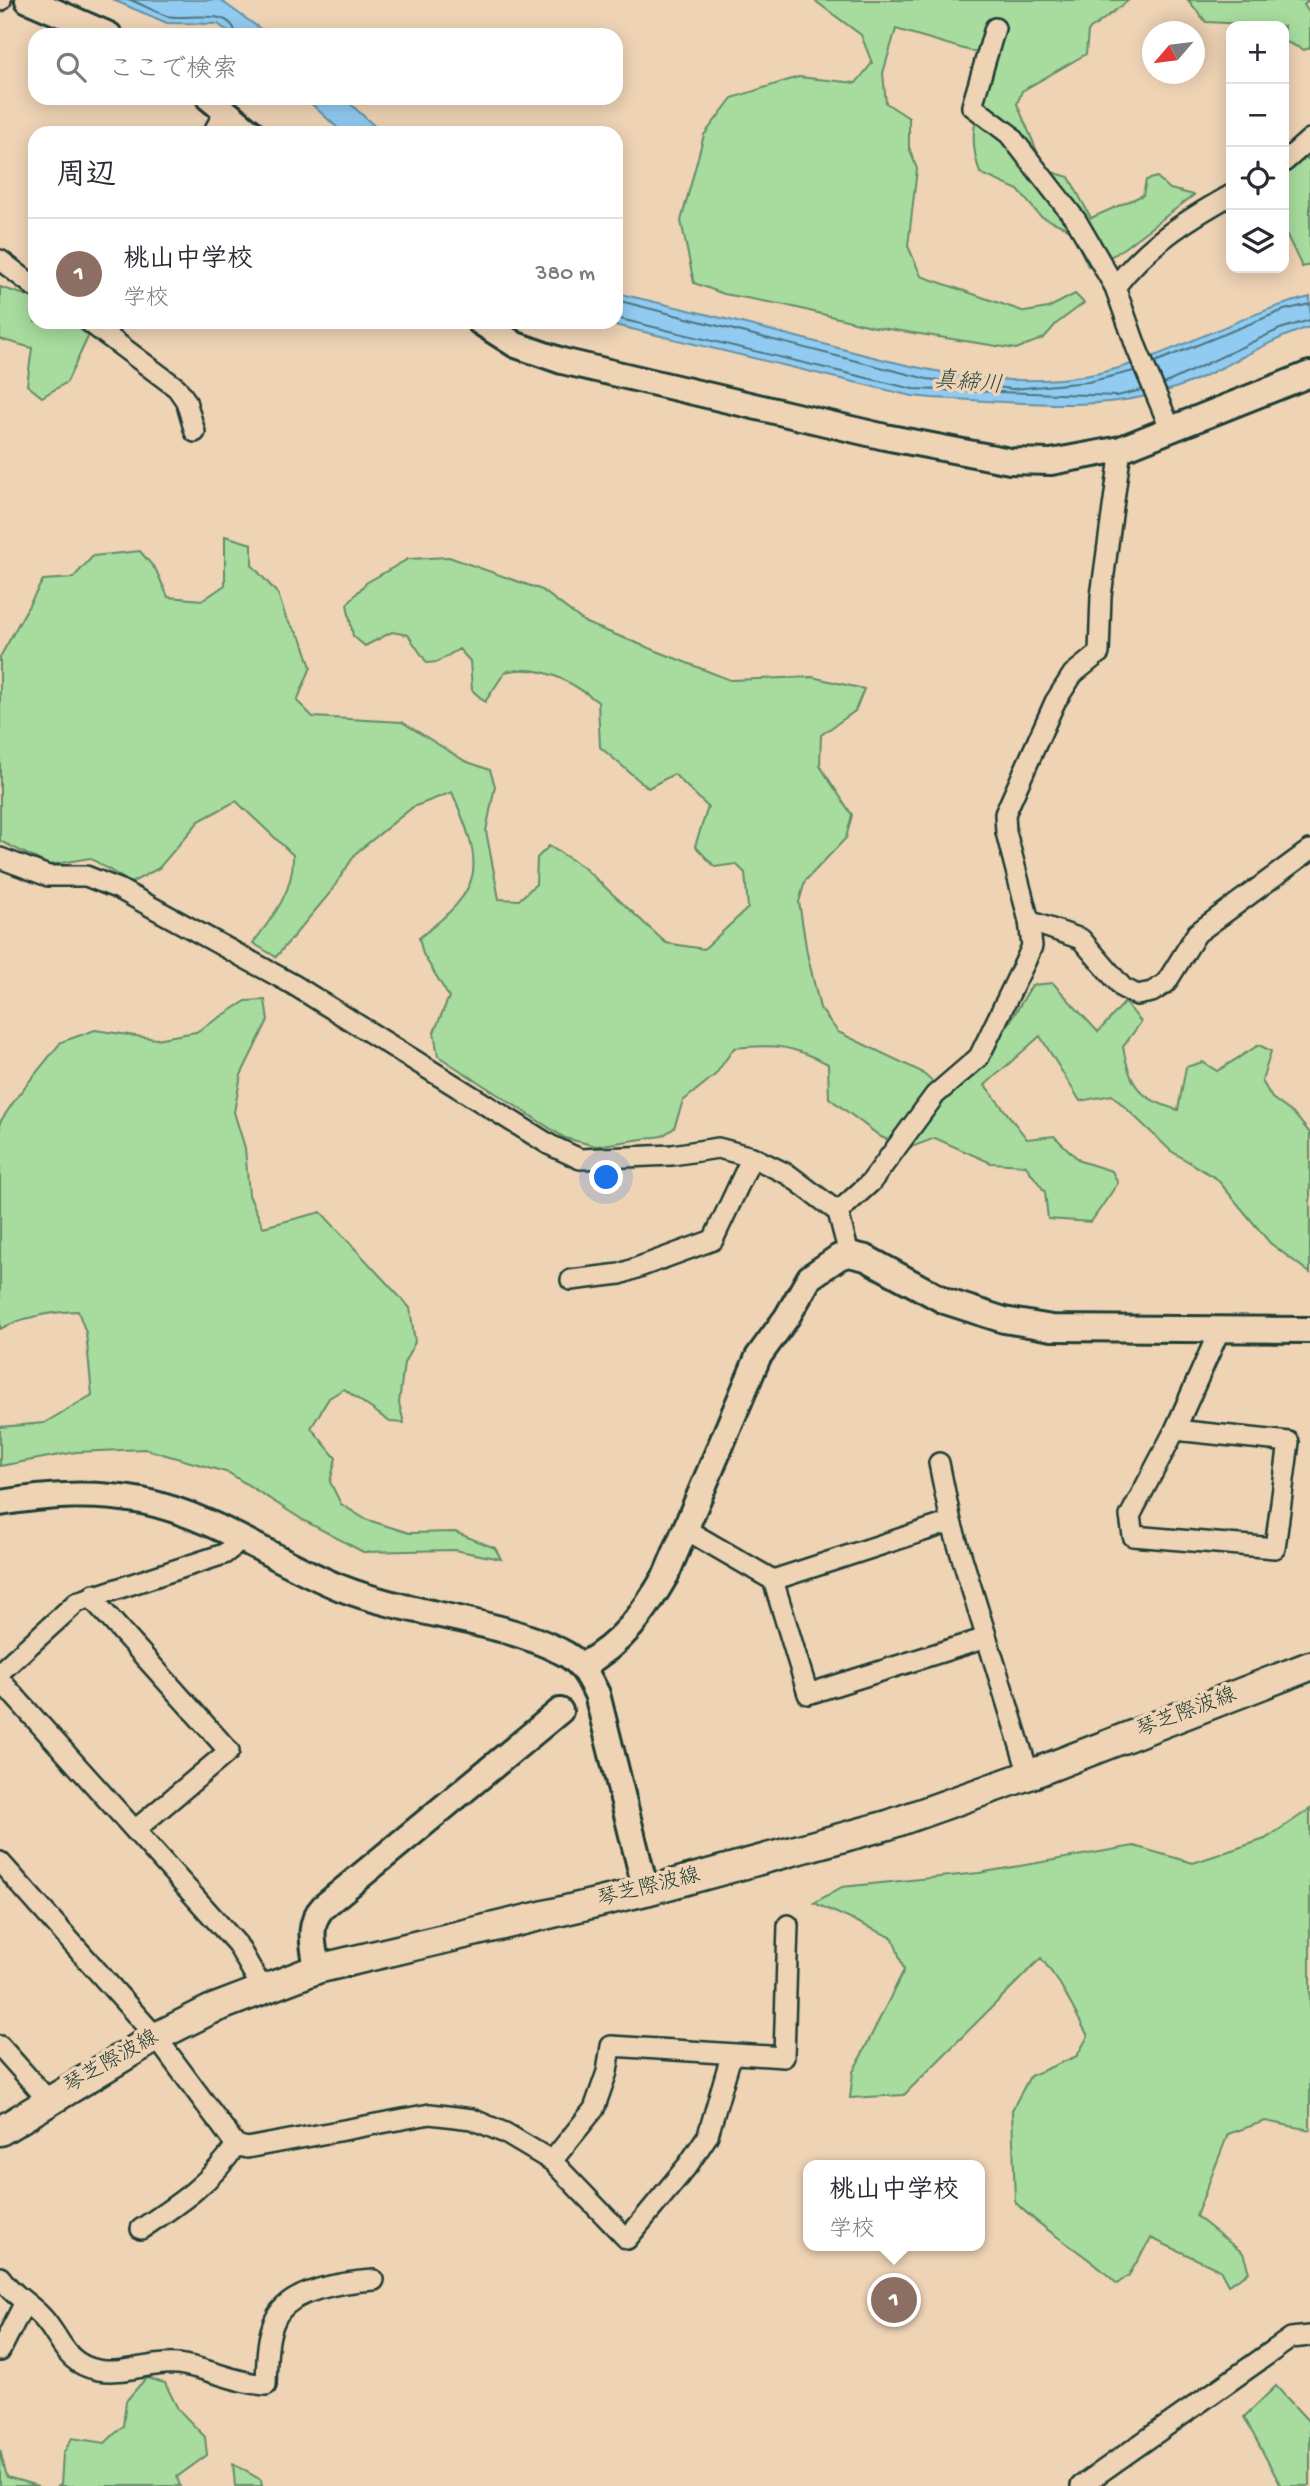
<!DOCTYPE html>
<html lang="ja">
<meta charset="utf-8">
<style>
:root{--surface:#fff;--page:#f7f7f7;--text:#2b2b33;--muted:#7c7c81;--line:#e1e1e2;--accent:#ea580c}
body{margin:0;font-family:"Gochi Hand","Klee One",sans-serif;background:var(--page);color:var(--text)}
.controls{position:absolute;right:21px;top:21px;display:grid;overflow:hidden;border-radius:14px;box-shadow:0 4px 18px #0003}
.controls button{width:63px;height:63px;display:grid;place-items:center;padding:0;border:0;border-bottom:2px solid var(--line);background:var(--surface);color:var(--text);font:35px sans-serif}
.compass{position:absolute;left:1142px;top:21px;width:63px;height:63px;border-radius:50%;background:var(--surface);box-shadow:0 4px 18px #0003;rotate:242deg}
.you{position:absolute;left:607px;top:1178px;width:24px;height:24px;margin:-18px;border:5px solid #fff;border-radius:50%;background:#1a73e8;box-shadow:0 0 0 10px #1a73e833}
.badge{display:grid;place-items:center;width:46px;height:46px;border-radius:50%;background:var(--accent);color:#fff;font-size:23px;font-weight:700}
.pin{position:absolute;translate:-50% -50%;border:4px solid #fff;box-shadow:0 2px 7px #0006}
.popup{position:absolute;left:803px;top:2160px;width:182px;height:91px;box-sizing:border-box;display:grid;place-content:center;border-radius:14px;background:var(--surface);filter:drop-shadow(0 2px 5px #0005);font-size:23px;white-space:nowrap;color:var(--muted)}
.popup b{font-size:26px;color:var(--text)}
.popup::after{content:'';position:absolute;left:50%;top:100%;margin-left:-14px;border:14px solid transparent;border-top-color:var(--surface)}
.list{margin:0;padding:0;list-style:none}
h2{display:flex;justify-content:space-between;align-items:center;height:91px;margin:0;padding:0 28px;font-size:30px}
h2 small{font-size:23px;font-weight:400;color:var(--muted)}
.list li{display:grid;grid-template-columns:46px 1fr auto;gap:21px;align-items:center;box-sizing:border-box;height:112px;padding:0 28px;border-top:2px solid var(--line)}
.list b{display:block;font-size:26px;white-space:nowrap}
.list p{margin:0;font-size:23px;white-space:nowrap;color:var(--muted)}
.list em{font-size:23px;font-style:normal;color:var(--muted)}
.icon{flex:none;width:38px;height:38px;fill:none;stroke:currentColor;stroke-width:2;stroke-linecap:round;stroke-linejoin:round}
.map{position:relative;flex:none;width:1310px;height:2486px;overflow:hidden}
.search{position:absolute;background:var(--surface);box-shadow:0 4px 18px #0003;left:28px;top:28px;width:595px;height:77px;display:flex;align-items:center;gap:18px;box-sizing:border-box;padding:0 24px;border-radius:21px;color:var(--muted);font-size:26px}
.panel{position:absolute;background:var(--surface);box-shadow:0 4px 18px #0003;left:28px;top:126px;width:595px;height:203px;border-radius:21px}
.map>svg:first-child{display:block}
</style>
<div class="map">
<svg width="1310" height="2486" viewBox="0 0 1310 2486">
<rect width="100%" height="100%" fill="#efd3b5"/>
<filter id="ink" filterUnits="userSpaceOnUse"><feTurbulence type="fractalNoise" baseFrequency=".0143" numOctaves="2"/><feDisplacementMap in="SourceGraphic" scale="14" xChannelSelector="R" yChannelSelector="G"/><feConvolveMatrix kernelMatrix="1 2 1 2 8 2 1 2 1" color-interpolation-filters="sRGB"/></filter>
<g filter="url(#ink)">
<!-- green -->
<g fill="#a7dc9e" stroke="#638c69" stroke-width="2">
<path d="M814,0H1129L1088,31L1086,54L1022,91L1017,104L1045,170L1069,177L1091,218L1143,195L1146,180L1157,177L1170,189L1194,195L1116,254L1088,266L1071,230L1040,216L1018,190L980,173C966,131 977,114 993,75L981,54L896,29L883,73L886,103L909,118V147L917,169L908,246L921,276L1025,312L1048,308L1075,294L1084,303L1056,324L1044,338L1016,349L875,327L785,305L724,294L694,283L681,221L704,135L732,98L798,77L856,83L872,63L861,35Z"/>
<polygon points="1188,0 1309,0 1304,5 1310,14 1310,48 1304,50 1284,41 1284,26 1206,22"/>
<polygon points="1305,157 1310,161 1310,265 1302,267 1284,229 1284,176"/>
<polygon points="0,287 35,298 35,322 95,322 67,382 42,397 27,385 32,348 0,339"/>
<path d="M225,536L252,544V565L278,594L286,618L302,640L311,667L297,701L313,717L402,722L465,761L490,770L495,786L486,831L499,899L519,900L536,884L537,858L549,846L582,866L666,943L704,949L748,908L745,873L736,864L715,867L695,846L708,807L674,774L648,788L600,747L598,702C571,681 539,663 505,672L485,702L472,690L470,661L459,649L437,662L427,663L408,635L392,632L365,646L353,636L347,604L366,583L408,559L449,557L542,590L586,623L730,680L812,677L864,689L855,711L821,735L820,766L852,815L846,838L805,881L799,902L807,953L820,1008L838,1032L920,1071L948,1095L993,1050L1032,985L1053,983L1098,1032L1125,1002L1141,1022L1123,1047C1131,1088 1139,1098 1178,1110L1186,1067L1203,1062L1217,1071L1259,1045L1271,1051L1262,1081L1272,1098L1295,1115L1310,1133V1273L1270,1243L1217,1179L1171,1151L1112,1095L1080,1101L1040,1036L985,1085L1027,1139L1054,1136L1080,1161L1112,1171L1118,1183L1091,1222L1048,1219L1045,1192L1025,1165L991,1163L935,1138L909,1148L881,1137L829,1098L828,1064C792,1045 774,1044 734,1048L715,1075L683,1101L674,1128L662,1136L596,1146L565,1138L438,1056L434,1032L449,997L423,954L419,938C486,886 484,868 452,792L413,807L356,853L330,893L276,957L253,943C274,915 294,891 293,855L236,801L199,821L159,868L131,883L90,858L49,865L0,841V657L43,580L73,578L93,556L140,551L156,570L168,597L203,600L225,585Z"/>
<path d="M265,1000L268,1020L241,1075L234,1112L245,1148L249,1195L263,1227L321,1212L410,1308L415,1342L404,1363L399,1403L404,1423L390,1422L344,1389L329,1398L311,1428L336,1458L330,1482L341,1504L365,1519L409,1533L455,1532L495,1548L501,1559L454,1550L363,1552L303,1520L229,1473L145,1449L76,1452L0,1466V1427L44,1423L92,1395L86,1333L78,1311C50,1312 25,1316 0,1329V1122L19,1094L61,1042L95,1030L156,1039L196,1032L246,1001Z"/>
<path d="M1310,1809V2130L1265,2121L1228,2134L1196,2216L1243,2253L1249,2272L1228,2285L1220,2270L1151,2238L1129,2275L1117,2284C1086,2252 1046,2234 1015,2202L1012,2110L1030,2076L1077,2056L1088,2036L1060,1984L1041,1958L904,2095L850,2098L853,2072L904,1970L893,1938L814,1903L842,1887L979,1873L1134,1846L1193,1863L1265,1839Z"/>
<polygon points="146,2378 165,2383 178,2409 205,2437 207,2455 177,2477 180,2486 57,2486 61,2484 63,2454 72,2438 105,2443 123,2426 126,2401"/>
<polygon points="1276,2386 1310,2423 1310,2486 1281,2486 1244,2417"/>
<polygon points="0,2450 7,2477 38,2486 0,2486"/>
<polygon points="233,2464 261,2480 262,2486 235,2486"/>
</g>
<!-- water -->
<g fill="#91cbf1" stroke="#6392a5" stroke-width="2">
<polygon points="113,0 220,0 269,35 232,35 218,24 167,23"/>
<polygon points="305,98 344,98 382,133 343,133"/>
<path d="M616,293C682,308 747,324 812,341C903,365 995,392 1090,375C1167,360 1234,315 1310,297V327C1263,341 1224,371 1178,387C1100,415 1013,401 932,398L912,396L602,322H616Z"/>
</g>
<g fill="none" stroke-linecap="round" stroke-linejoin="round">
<!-- shore -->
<g stroke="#4d7680" stroke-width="2">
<path d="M131,0C143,5 155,12 167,16C186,21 232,6 236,35"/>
<polyline points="616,300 927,379 1013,389 1088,382 1134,371"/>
<polyline points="616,318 913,389 1117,396 1142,390"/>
<polyline points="1155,362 1284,310 1310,304"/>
<polyline points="1164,384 1280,329 1310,320"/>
</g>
<defs>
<g id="minor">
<polyline points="0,1 1,0"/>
<polyline points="995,28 972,106 1009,134 1076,220 1115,287 1137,349 1171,430"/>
<polyline points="213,133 225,111"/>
<polyline points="1284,162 1310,139"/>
<polyline points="0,260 35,287"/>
<path d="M1115,287C1147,245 1186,220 1231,195"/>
<polyline points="89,322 177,388 186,401 195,432"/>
<polyline points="0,858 48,876 86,876 119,889 294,985 550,1145 580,1159 672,1155 718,1148 752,1157 789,1175 838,1212 849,1254"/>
<polyline points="1029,921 1081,939 1123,988 1137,995 1152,992 1166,983 1197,933 1310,850"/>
<polyline points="838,1212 871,1182 935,1095 979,1057 1026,960 1032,946 1029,921 1006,832 1005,814 1055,702 1073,674 1099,653 1101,596 1121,449"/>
<polyline points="571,1280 620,1274 713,1240 752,1157"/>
<polyline points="1175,1430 1289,1442 1275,1548 1133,1536 1130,1516 1175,1430 1220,1329"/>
<polyline points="939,1463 951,1522 1029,1775"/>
<polyline points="685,1529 773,1580 808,1694 986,1638"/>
<polyline points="773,1580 951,1522"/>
<polyline points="94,1594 97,1604 229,1751 135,1830"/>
<polyline points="0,1672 77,1602 224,1554 243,1539"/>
<polyline points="0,1680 237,1944 262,1988"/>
<polyline points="0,1862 156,2037 236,2145 247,2148 430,2114 472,2119 505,2133 552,2161"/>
<polyline points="0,2046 48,2100"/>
<polyline points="731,2056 708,2135 688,2165 627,2239 552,2161 594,2109 607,2072 611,2046 784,2057 788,1925"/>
<path d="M141,2229C177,2205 212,2182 236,2145"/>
<path d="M0,2277C12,2295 28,2302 42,2317C61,2337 64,2364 98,2370C124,2375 151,2361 178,2364C208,2368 235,2383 266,2385C267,2364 266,2339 275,2320C288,2289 345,2282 374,2280"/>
<polyline points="0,2351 24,2304"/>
<polyline points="1081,2486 1291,2338 1310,2336"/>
</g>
<g id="tertiary">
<polyline points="28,0 109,35"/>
<polyline points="209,98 252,133"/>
<polyline points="480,322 516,345 562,361 885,437 1010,461 1051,462 1121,449 1310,374"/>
<path d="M0,1503C48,1495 94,1492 142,1501C215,1516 274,1561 341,1588C409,1615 498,1619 560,1651C581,1661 587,1674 597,1694L646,1891"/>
<path d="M583,1665C622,1644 644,1613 666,1575L758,1357L787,1317L810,1277L839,1257L849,1254L866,1258L945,1301L1004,1320L1052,1328L1310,1330"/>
<path d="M317,1969C314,1947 306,1925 323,1907L560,1711"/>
</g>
<polyline id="secondary" points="0,2131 156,2037 210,2010 317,1969 646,1891 888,1825 1029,1775 1310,1666"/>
</defs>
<!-- minor casing -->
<use href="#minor" stroke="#1f3d34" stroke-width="24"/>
<!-- tertiary casing -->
<use href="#tertiary" stroke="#1f3d34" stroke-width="30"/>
<!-- secondary casing -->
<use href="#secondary" stroke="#1f3d34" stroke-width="33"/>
<!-- minor -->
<use href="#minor" stroke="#efd3b5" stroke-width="19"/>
<!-- tertiary -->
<use href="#tertiary" stroke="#efd3b5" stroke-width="24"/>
<!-- secondary -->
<use href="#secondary" stroke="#efd3b5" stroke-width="28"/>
</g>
</g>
<g text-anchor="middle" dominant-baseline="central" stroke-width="7" stroke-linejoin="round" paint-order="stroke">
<!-- street labels -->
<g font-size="21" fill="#1f3d34" stroke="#efd3b5">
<text transform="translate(1187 1714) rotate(-21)">琴芝際波線</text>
<text transform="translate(649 1889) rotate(-14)">琴芝際波線</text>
<text transform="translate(112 2063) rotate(-30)">琴芝際波線</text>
</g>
<!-- water labels -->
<g font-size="23" font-style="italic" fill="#2a4b47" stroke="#efd3b5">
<text transform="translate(968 384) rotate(5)">真締川</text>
</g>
</g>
</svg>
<div class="controls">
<button>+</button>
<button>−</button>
<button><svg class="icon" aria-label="locate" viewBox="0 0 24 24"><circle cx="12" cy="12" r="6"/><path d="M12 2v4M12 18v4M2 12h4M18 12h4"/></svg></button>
<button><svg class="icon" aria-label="layers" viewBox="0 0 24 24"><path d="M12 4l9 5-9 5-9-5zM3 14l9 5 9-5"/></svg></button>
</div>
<svg class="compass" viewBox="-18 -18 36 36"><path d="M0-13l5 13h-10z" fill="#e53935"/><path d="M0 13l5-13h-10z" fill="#7c7c81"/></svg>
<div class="you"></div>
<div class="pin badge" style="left:894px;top:2300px;background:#8d6e63">1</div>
<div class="popup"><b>桃山中学校</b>学校</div>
<div class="search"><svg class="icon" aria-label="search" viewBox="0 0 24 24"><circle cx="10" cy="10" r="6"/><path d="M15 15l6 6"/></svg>ここで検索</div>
<section class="panel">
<h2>周辺<small></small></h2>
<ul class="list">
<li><span class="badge" style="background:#8d6e63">1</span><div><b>桃山中学校</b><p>学校</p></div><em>380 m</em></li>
</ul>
</section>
</div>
